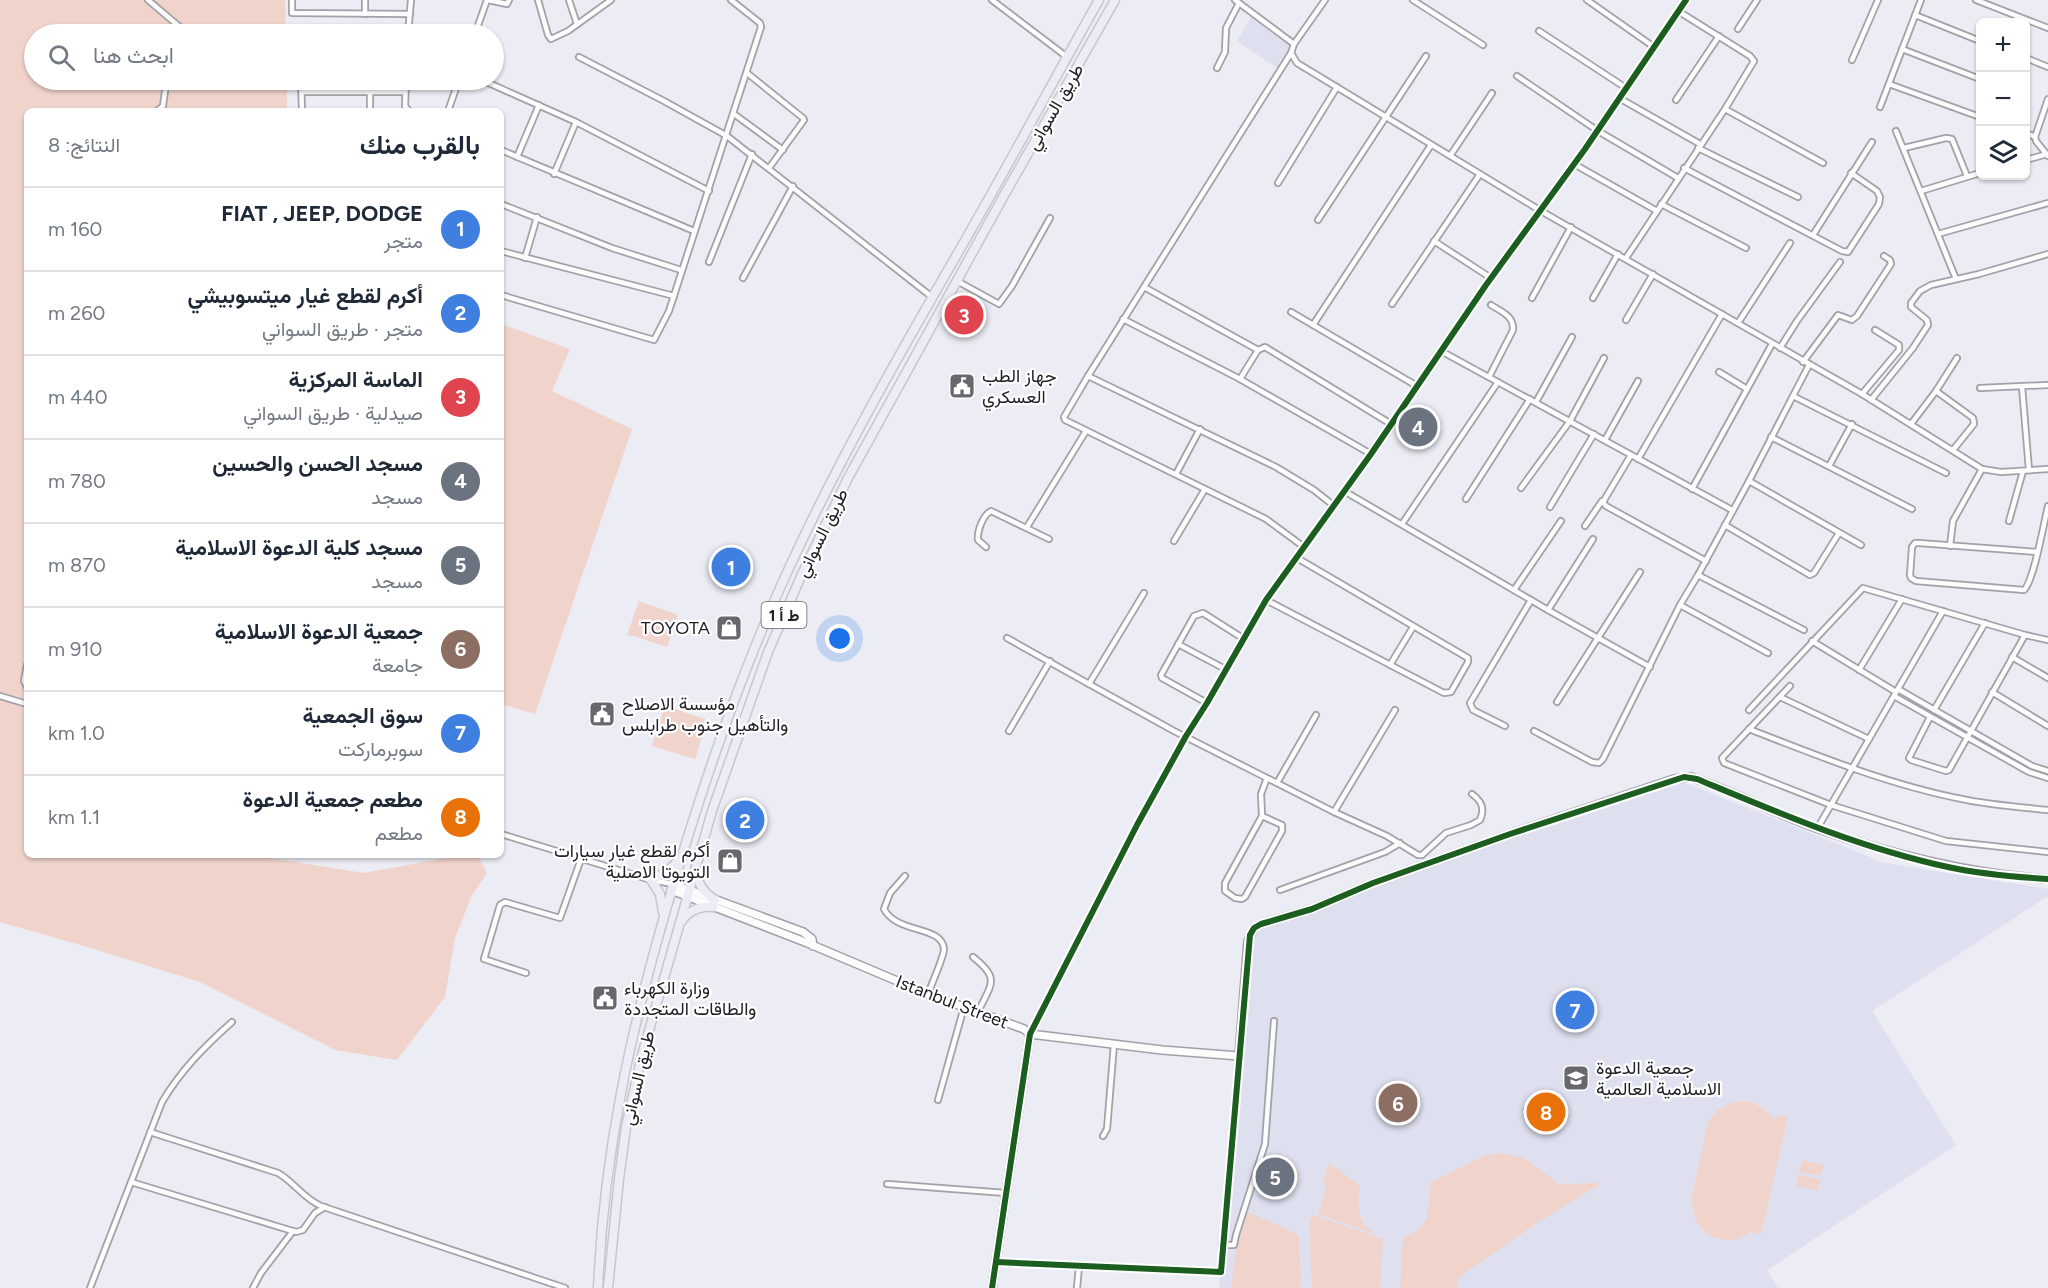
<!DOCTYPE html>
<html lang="ar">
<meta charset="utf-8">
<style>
:root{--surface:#fff;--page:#f6f6f7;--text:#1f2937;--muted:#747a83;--line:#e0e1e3;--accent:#1a73e8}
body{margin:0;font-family:Figtree,Vazirmatn,sans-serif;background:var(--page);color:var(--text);direction:rtl}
.controls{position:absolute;right:18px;top:18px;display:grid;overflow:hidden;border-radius:9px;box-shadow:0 2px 4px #0004}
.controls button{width:54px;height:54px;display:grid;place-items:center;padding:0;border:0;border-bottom:2px solid var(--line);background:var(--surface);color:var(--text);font:30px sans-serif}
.you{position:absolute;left:840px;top:639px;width:21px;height:21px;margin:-15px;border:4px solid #fff;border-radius:50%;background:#1a73e8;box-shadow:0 0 0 9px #1a73e833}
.badge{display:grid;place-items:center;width:39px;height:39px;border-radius:50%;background:var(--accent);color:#fff;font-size:20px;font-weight:700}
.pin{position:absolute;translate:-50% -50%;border:3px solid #fff;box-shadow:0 2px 6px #0006}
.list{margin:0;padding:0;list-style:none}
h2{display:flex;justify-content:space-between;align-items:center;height:78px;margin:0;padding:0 24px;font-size:26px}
h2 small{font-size:20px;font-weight:400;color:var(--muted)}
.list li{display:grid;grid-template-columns:39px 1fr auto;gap:18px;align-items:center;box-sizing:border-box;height:84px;padding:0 24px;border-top:2px solid var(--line)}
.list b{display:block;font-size:22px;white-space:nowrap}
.list p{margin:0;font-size:20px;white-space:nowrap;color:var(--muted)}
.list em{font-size:20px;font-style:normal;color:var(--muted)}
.icon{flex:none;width:33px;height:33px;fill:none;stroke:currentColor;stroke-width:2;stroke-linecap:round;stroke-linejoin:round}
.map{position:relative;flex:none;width:2048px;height:1288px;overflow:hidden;direction:ltr}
.search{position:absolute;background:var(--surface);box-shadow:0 2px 4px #0004;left:24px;top:24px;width:480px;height:66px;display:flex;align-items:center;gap:15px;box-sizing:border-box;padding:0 21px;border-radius:33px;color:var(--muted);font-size:22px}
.panel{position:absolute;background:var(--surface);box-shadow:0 2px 4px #0004;left:24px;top:108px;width:480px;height:750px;border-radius:9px;direction:rtl}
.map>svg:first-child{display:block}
</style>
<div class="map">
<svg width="2048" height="1288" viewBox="0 0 2048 1288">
<rect width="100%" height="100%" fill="#ebecf4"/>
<!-- built -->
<g fill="#dee0ef">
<polygon points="1251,17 1289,43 1289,47 1277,68 1237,41"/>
<polygon points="1683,782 1870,857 1878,862 2048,889 2048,896 1872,1011 1956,1145 1767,1270 1778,1288 1219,1288 1251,939 1268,923 1310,914 1360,892 1634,796"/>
</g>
<!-- green -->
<g fill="#f0d4cc">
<polygon points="0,0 285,0 286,34 34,34 34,80 287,80 287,111 27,111 27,855 251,855 364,873 462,855 478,855 487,873 472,895 455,938 445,997 397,1060 335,1050 200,982 84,946 0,922"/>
<polygon points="501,324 570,349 552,391 632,429 535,714 501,704"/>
<polygon points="639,601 678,615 667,647 634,636 627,635"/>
<polygon points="668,697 674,700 673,708 707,720 695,759 652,746"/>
<path d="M1747,1101C1759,1105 1769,1110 1775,1121L1777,1115L1788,1117L1761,1234L1752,1232L1735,1240L1719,1239L1706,1234L1695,1219L1691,1199L1708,1123C1716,1107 1729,1102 1747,1101Z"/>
<polygon points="1502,1153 1524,1158 1559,1184 1602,1183 1537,1223 1457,1279 1458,1288 1400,1288 1403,1237 1420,1229 1427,1218 1431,1182 1487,1155"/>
<polygon points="1802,1160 1824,1165 1821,1176 1799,1172"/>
<path d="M1329,1163L1360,1185C1359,1198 1356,1214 1365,1225C1368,1228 1373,1231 1377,1235L1318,1214L1326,1186L1322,1184Z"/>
<polygon points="1798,1175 1821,1179 1818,1191 1796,1186"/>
<polygon points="1246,1211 1299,1235 1301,1288 1231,1288 1237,1242"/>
<polygon points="1313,1215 1383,1239 1380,1288 1312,1288 1309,1224"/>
</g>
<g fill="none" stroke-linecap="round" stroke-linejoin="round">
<defs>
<g id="street">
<polyline points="148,0 181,28 186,34"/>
<polyline points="292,0 292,13 410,14"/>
<polyline points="365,0 365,14"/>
<polyline points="488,0 507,4 509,0"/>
<polyline points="538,0 548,35 551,39 568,31 611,0"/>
<polyline points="569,0 577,24"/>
<polyline points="992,0 1067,57"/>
<polyline points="1235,0 1294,44"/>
<polyline points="1413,0 1483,45"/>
<polyline points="1587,0 1654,47"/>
<polyline points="1976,0 2048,28"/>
<polyline points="1915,15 1980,41"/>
<polyline points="1738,29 1757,0"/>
<polyline points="1539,31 1626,88"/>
<polyline points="408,34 411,0"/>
<polyline points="475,34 487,0"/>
<polyline points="1902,49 1980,79"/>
<polyline points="1291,53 1297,63 1541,211 1862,394 1982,469 2001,472 2048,469"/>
<polyline points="579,57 664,101 727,136 932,297"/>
<polyline points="2026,58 2048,67"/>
<polyline points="1852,60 1878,0"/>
<polyline points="1217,68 1225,52 1226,28 1239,3"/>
<polyline points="747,73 803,118 804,120 769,168"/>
<polyline points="1517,76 1598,131 1678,178"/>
<polyline points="301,80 302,111"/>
<polyline points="406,80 405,106 409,111"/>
<polyline points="482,80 576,122 709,191"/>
<polyline points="1889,84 1980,117"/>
<polyline points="302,92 405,92"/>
<polyline points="370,92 370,111"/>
<polyline points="1619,98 1700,144"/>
<polyline points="2048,99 2035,137 2036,141 2048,156"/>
<polyline points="1676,100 1719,36"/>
<polyline points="1880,107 1921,0"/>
<polyline points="1725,109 1823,163"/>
<polyline points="157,111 163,106 166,84 169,80"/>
<polyline points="448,111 459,80"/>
<polyline points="734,114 783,150"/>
<polyline points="1896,131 1956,279"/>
<polyline points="2026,133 2035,137"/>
<polyline points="1698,148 1798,197"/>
<polyline points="1904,148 1946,138 1952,139 1967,176"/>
<polyline points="501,150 694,231"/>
<polyline points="1450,156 1492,93"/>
<polyline points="517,157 539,105"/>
<polyline points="2026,160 2047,154"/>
<polyline points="1574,164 1657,211"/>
<polyline points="1684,168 1842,251 1848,252 1879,204 1880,197 1877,191 1851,173"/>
<polyline points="554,174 576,122"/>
<polyline points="1278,183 1337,87"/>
<polyline points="1921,191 1980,173"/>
<polyline points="501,204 612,248 681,270"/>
<polyline points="1661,204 1746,248"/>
<polyline points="1318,220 1426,56"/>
<polyline points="1938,234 2048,203"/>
<polyline points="1813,235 1872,142"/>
<polyline points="1434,241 1491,278"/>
<polyline points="501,251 674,296"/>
<polyline points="525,258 537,217"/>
<polyline points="1626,258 1725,109 1754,61 1750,56 1678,11"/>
<polyline points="709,262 752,154"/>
<polyline points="743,278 793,186"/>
<polyline points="957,281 999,304 1012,286 1050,218"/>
<polyline points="1144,287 1258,350"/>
<polyline points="501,295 654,340 669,311 761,27 760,23 731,0"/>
<polyline points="1532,298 1571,227"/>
<polyline points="1593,298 1618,254"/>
<polyline points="1392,304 1480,174"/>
<polyline points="1291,312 1417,386"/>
<polyline points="1123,319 1240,379 1371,454"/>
<polyline points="1626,320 1653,274"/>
<polyline points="1738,323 1790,243"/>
<polyline points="1313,325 1431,145"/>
<polyline points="1780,348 1797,321 1840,262"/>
<polyline points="1441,351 1732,510"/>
<polyline points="1803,362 1838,315 1852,320 1857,316 1891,264 1890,260 1884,256"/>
<polyline points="1719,372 1747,389"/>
<polyline points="1088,376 1276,467 1314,490 1333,505"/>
<path d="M1489,377L1513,330C1514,316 1502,312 1491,305"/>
<polyline points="1240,379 1258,350 1265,347 1391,424"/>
<polyline points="2022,387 2029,470"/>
<polyline points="1980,388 2048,385"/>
<polyline points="1936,391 1973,418 1974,424 1953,450"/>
<polyline points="1862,394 1899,350 1899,345 1875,330"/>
<polyline points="1793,396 1946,473"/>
<polyline points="1871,400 1913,348 1928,325 1927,320 1911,307 1911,303 1920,291 1931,285 1979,274 2048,254"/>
<polyline points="1536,402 1572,337"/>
<polyline points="1911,424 1936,391 1957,358"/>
<polyline points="1771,437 1912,509"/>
<polyline points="1605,440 1638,381"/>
<polyline points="1631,455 1603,502 1606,506 1706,561"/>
<polyline points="1638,459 1722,314"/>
<polyline points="1829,466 1852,424"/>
<polyline points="1176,474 1200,429"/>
<polyline points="1749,481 1861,545"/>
<polyline points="1521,488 1570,421 1604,358"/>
<polyline points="1692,489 1772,344"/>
<polyline points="1344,491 1548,610 1650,667"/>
<polyline points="1466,499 1530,399"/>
<polyline points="1550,507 1594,434"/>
<polyline points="2009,521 2023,471"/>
<polyline points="1402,524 1498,382"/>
<polyline points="1725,525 1810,575 1814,573 1839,533"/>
<polyline points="1585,526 1602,501"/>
<polyline points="1027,527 1086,431"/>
<polyline points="1174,541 1205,489"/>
<polyline points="1950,546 1953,521 1982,469"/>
<path d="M986,547L978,540C977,531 983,515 991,511L1049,539"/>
<polyline points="1304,547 1266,519 1065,420 1064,417 1088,376 1291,53 1294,44 1325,0"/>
<path d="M2037,552L1919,543H1915L1912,547L1910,575L1911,578L1916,581L2024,590C2034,581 2044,522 2048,506"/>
<polyline points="1698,575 1804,630"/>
<polyline points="1514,590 1561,521"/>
<path d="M1144,593L1089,684L1174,731L1334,812L1387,836L1418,855H1422L1446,833L1471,825L1480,820C1485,809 1482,801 1472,794"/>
<polyline points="1266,600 1444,693 1451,692 1468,662 1468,658 1297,558"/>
<polyline points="1680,605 1768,653"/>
<polyline points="1548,610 1593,539"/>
<polyline points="1007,638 1089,684"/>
<polyline points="1812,641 1896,692"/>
<polyline points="1178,644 1227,670"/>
<polyline points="2012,657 2048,678"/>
<polyline points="27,665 24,681 27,687"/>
<polyline points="1390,665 1413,627"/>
<polyline points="1859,670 1902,599"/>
<polyline points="1790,686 1722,758 1724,763 1831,805 1946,841 2048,852"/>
<polyline points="1898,689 2032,766 2048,771"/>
<polyline points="1992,692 2048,726"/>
<polyline points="0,696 27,704"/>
<polyline points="1894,696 2029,772 2048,778"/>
<polyline points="1780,697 1869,739"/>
<polyline points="1557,702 1640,572"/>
<polyline points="1207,703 1162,678 1161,675 1194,616 1203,613 1244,639"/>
<polyline points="1749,710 1863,588 2025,635 2048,640"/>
<polyline points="1934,710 1985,623"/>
<polyline points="1930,717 1909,758 1911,760 1946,771 1949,770 2025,635"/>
<polyline points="1505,726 1473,710 1470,703 1531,600"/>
<path d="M1749,729C1818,756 1890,785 1962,799C1990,805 2019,807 2048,810"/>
<polyline points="1009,731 1050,661"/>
<polyline points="1534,731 1592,762 1599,763 1603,759 1680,605 1698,575 1749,481 1809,365"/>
<polyline points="1277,783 1316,715"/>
<polyline points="1334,812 1395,710"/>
<polyline points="1262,816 1282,825 1282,831 1245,897 1242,899 1235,898 1225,891 1225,883 1262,816 1261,794 1267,778"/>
<polyline points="1817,829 1943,611"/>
<polyline points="501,834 651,880 673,884"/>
<path d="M905,876L890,893L884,909C897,934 942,925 944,949C944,957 931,985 928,994"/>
<polyline points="1280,890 1385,852 1400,843"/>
<path d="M973,957C1001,979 991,984 978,1012"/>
<polyline points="526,973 484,959 500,905 505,902 560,918 581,859"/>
<polyline points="1030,1034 1137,825 1186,736 1207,703 1266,600 1371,454 1486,285 1585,149 1686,0"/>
<polyline points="938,1100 964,1007"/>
<path d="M150,1132L278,1173C294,1182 303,1198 321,1206L565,1288"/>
<polyline points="1103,1136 1107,1129 1114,1044"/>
<polyline points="131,1182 296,1232 303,1230 315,1213 325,1207"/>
<polyline points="887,1184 1006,1193"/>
<polyline points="1222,1245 1234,1245 1236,1235 1265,1144 1274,1021"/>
<polyline points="996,1262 1221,1272 1239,1056"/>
<path d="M90,1288L162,1102C181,1070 205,1046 232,1022"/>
<polyline points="253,1288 261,1273 293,1231"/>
<polyline points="1077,1288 1079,1266"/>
</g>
<g id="secondary">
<polyline points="673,884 803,932 812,939 813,946"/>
<path d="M671,890L805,942L928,994L1024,1029L1030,1034L1162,1050L1239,1056L1248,941L1254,928L1261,924L1312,909L1373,883L1510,834L1674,779L1691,777C1734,792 1776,814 1819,829C1893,855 1969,874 2048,879"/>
<polyline points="992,1288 1030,1034"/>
</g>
<g id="highway">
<path d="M696,869C697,883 703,892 715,900"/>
<polyline points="663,912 660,894 651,880 668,871 680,859"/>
<path d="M681,922C689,910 700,906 713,907"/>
<path d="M598,1288C604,1152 630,1033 668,903C701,789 740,674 790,566C840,458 899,355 959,251C1007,168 1052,83 1099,0"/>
<polyline points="608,1288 619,1179 626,1127 642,1055 712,811 768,652 802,574 848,478 1002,199 1115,0"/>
</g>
</defs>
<!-- street casing -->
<use href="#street" stroke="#a1a2a8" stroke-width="8"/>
<!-- secondary casing -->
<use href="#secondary" stroke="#a1a2a8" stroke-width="10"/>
<!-- highway casing -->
<use href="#highway" stroke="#c7c7cb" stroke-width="11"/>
<!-- street -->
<use href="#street" stroke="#fcfcfd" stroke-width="4.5"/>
<!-- secondary -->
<use href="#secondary" stroke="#fcfcfd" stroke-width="7"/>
<!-- highway -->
<use href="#highway" stroke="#ebecf5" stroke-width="8"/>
<defs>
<g id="cycleway">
<path d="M996,1262L1221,1272L1250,935L1254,928L1261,924L1312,909L1373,883L1510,834L1684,777L1697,779C1779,813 1860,848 1948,867C1980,874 2015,877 2048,879"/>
<polyline points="992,1288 1030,1034 1137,825 1186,736 1207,703 1266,600 1371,454 1486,285 1585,149 1686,0"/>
</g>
</defs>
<!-- cycleway casing -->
<use href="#cycleway" stroke="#fff" stroke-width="10"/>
<!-- cycleway -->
<use href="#cycleway" stroke="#1b5e20" stroke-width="6"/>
</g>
<!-- icons -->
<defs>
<symbol id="civic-square" viewBox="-11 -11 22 22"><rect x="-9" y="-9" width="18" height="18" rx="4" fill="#67676e" stroke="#fff"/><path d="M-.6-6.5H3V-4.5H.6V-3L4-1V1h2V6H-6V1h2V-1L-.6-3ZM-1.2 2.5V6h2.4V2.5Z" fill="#fff"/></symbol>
<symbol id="shop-square" viewBox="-11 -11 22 22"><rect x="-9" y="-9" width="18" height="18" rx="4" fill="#67676e" stroke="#fff"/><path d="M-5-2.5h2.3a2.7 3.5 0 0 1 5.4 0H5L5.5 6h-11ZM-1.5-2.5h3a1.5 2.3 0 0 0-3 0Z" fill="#fff"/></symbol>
<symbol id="university-square" viewBox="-11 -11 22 22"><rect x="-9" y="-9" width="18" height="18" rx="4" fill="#67676e" stroke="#fff"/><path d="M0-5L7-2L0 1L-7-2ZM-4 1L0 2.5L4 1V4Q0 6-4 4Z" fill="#fff"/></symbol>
</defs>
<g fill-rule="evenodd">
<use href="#civic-square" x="947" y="371" width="30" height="30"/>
<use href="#shop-square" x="714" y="613" width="30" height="30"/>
<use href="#civic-square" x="587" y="699" width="30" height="30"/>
<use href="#shop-square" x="715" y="846" width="30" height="30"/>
<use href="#civic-square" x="590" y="983" width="30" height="30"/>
<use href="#university-square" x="1561" y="1063" width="30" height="30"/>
</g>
<g text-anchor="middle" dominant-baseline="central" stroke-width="4.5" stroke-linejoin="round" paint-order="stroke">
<!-- shield labels -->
<rect fill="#fff" stroke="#636367" stroke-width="1.5" x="761.5" y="602" width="45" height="26" rx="4.5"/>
<g font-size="16" font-weight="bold" fill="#202026">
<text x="784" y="615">ط أ 1</text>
</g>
<!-- street labels -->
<g font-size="18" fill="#202026" stroke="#fff">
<text transform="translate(1055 107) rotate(-60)">طريق السواني</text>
<text transform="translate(822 533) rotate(-64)">طريق السواني</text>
<text transform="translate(952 1002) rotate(21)">Istanbul Street</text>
<text transform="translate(638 1078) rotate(-77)">طريق السواني</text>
</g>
<!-- poi labels -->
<g font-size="18" fill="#202026" stroke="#fff" text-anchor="start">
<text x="982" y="376">جهاز الطب<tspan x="982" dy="21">العسكري</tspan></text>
<text x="710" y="628" text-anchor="end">TOYOTA</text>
<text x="622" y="704">مؤسسة الاصلاح<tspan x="622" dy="21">والتأهيل جنوب طرابلس</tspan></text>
<text x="710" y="851" text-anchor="end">أكرم لقطع غيار سيارات<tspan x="710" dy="21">التويوتا الاصلية</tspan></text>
<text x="624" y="988">وزارة الكهرباء<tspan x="624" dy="21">والطاقات المتجددة</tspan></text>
<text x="1596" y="1068">جمعية الدعوة<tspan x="1596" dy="21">الاسلامية العالمية</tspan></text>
</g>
</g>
</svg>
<div class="controls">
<button>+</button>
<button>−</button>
<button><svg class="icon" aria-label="layers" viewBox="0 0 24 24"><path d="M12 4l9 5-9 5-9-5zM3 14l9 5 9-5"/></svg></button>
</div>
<div class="you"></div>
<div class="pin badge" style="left:731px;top:567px;background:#3f7fe0">1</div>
<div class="pin badge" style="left:745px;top:820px;background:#3f7fe0">2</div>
<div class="pin badge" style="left:964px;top:315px;background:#e0444e">3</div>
<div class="pin badge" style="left:1418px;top:427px;background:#6b7280">4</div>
<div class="pin badge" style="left:1275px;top:1177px;background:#6b7280">5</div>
<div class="pin badge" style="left:1398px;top:1103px;background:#8d6e63">6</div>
<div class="pin badge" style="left:1575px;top:1010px;background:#3f7fe0">7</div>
<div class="pin badge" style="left:1546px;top:1112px;background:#e8710a">8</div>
<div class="search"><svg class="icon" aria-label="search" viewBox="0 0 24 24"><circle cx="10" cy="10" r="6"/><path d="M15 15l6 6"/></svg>ابحث هنا</div>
<section class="panel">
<h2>بالقرب منك<small>النتائج: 8</small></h2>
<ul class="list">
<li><span class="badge" style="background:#3f7fe0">1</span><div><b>FIAT , JEEP, DODGE</b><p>متجر</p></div><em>160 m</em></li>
<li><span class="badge" style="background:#3f7fe0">2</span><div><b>أكرم لقطع غيار ميتسوبيشي</b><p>متجر · طريق السواني</p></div><em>260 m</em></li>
<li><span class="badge" style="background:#e0444e">3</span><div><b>الماسة المركزية</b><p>صيدلية · طريق السواني</p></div><em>440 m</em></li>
<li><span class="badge" style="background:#6b7280">4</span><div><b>مسجد الحسن والحسين</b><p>مسجد</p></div><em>780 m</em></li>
<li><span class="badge" style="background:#6b7280">5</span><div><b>مسجد كلية الدعوة الاسلامية</b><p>مسجد</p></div><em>870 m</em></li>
<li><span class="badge" style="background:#8d6e63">6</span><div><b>جمعية الدعوة الاسلامية</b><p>جامعة</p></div><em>910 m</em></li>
<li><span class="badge" style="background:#3f7fe0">7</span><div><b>سوق الجمعية</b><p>سوبرماركت</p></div><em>1.0 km</em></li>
<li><span class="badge" style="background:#e8710a">8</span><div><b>مطعم جمعية الدعوة</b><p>مطعم</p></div><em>1.1 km</em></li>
</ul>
</section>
</div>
